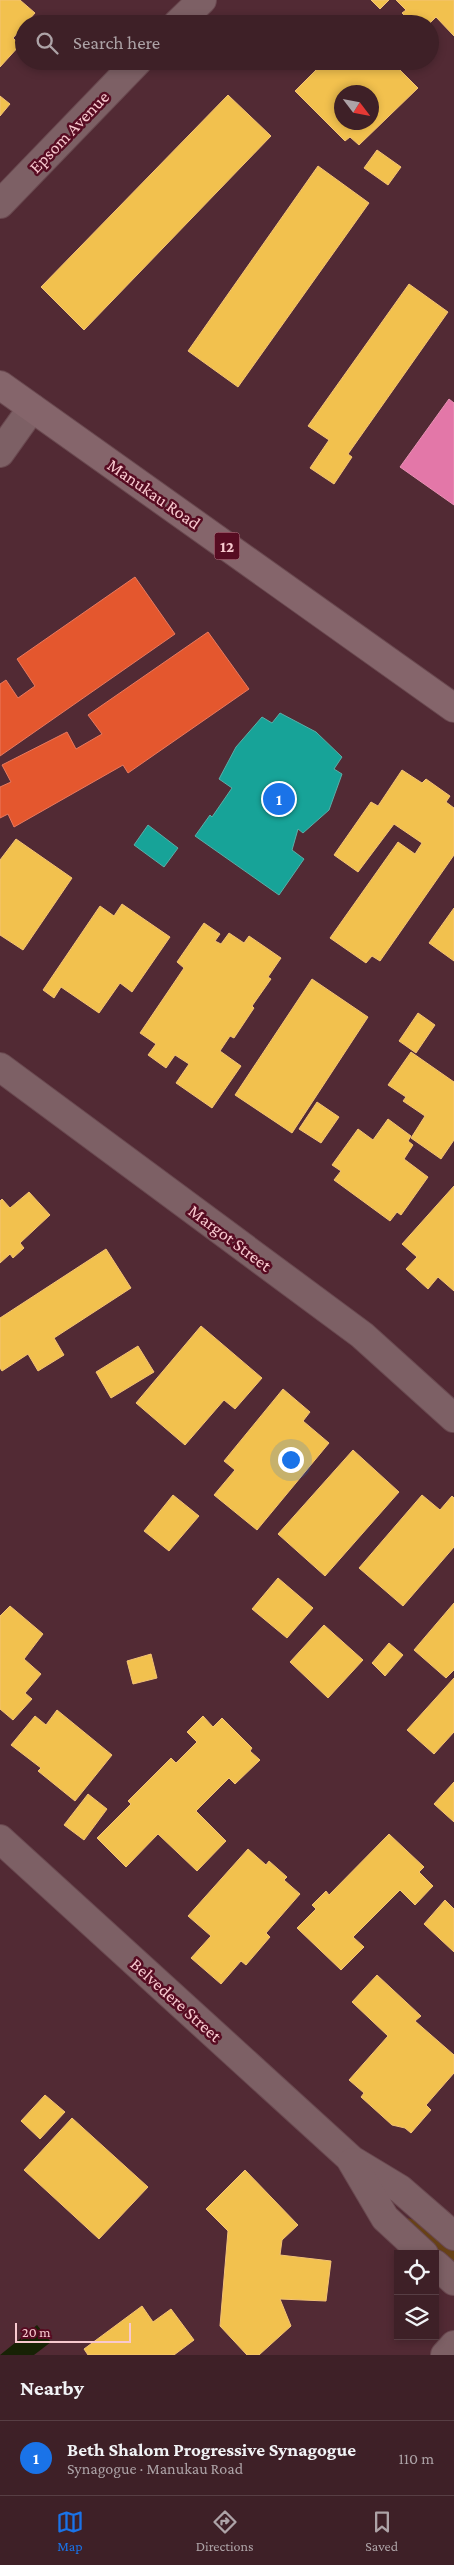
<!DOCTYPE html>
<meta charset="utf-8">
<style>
:root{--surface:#3e2027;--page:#45282f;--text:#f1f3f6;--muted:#ada3a7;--line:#573e44;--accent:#1a73e8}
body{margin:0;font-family:"Crimson Pro",serif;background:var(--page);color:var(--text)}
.controls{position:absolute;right:15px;bottom:15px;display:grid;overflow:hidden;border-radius:0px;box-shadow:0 2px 8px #0003}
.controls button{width:45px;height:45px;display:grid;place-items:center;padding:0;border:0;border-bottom:1px solid var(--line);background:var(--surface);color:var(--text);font:25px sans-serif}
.compass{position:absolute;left:334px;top:85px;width:45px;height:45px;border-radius:50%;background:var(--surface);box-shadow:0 2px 8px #0003;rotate:122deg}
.scale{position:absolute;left:15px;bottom:12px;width:116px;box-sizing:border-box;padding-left:5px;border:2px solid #f8c9cf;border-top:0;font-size:14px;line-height:18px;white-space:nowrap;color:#f8c9cf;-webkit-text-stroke:4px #570c22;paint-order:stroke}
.you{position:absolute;left:290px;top:1459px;width:18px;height:18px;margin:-12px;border:4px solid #fff;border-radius:50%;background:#1a73e8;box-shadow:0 0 0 8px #1a73e833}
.badge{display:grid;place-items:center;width:32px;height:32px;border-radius:50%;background:var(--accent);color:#fff;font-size:16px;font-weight:700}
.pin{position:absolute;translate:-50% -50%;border:2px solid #fff;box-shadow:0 1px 5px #0006}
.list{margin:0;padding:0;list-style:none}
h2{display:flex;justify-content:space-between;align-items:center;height:65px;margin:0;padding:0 20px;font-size:21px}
h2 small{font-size:16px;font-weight:400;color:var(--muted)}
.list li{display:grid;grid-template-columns:32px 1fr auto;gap:15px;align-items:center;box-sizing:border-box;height:75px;padding:0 20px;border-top:1px solid var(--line)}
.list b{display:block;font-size:19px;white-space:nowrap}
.list p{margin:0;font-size:16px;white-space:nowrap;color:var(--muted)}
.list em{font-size:16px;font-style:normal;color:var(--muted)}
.icon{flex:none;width:28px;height:28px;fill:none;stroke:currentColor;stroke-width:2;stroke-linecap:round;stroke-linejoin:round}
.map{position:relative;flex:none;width:454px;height:2355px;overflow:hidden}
.search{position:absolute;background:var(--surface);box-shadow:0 2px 8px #0003;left:15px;right:15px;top:15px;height:55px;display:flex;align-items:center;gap:12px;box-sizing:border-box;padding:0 18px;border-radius:28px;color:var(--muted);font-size:19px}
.sheet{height:140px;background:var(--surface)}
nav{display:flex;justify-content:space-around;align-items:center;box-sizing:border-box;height:70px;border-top:1px solid var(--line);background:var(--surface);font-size:14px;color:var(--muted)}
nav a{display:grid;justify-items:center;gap:2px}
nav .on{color:var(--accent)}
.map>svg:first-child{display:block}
</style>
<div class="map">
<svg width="454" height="2355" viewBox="0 0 454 2355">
<rect width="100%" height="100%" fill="#522a34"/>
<!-- green -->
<polygon fill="#674116" points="407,2218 422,2222 454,2250 454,2266 419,2234"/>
<!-- water -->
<polygon fill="#172205" points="37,2325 51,2342 34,2355 0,2355"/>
<!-- homes -->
<g fill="#f2c14e" stroke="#f4c375" fill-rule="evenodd">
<polygon points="0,0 20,0 35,13 13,38 20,45 0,67"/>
<polygon points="371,0 389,0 380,9"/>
<polygon points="396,0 454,0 454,36 436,17 429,24 413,24 402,13 406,10"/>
<path d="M325,61H391L418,88L359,145L350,137L345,141L295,91ZM342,92H372V122H342Z"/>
<polygon points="228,95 271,136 84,330 41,287"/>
<polygon points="0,96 10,104 0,116"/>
<polygon points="377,150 401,167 388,185 364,168"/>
<polygon points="318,166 369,203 238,387 188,351"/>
<polygon points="409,284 448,312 348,454 352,457 334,484 310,468 329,440 308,426"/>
<polygon points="402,770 422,783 426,779 450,796 446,802 454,808 454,855 380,961 372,956 366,963 330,938 398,842 415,854 422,843 394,824 358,872 334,855 371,802 378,806"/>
<polygon points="16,839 72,878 23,950 0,935 0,860"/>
<polygon points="122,904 170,937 132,992 120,983 99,1013 61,987 54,998 43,990 100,906 114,916"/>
<polygon points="454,908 454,961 429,943"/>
<polygon points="204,923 220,934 215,941 221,944 229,933 244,943 249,936 281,958 268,977 271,979 252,1006 254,1008 234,1038 230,1036 220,1051 241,1066 212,1108 176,1083 189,1064 175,1055 166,1068 148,1055 156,1044 140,1033 184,968 177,962"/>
<polygon points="312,979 368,1017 292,1133 235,1095"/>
<polygon points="418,1013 435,1025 416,1053 399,1041"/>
<polygon points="411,1052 454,1082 454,1140 441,1159 411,1138 425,1116 403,1101 406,1097 388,1085"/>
<polygon points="317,1102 339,1117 321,1143 299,1129"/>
<polygon points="388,1119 411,1136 408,1141 413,1145 404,1159 428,1177 401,1215 397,1212 390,1221 334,1180 341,1171 332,1165 358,1129 373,1140"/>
<polygon points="454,1186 454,1291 438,1277 428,1289 406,1269 417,1257 402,1244"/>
<polygon points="29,1192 50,1215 20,1243 24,1248 13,1258 10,1254 0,1263 0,1201 2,1199 10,1208"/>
<polygon points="106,1249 131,1288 54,1338 64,1355 38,1371 28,1354 2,1371 0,1368 0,1318"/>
<polygon points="201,1326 262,1378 235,1409 224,1400 185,1445 136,1403"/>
<polygon points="138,1346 154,1372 111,1398 96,1372"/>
<polygon points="283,1389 310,1412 303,1421 329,1443 257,1530 214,1495 235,1470 224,1461"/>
<polygon points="353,1450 399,1492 325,1576 278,1534"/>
<polygon points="173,1495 199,1516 169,1551 144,1531"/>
<polygon points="422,1495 440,1510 452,1496 454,1498 454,1547 403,1606 359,1568"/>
<polygon points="278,1578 313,1608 287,1638 252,1609"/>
<polygon points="454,1603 454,1670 446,1678 414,1650"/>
<polygon points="10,1606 43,1634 24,1659 41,1674 25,1693 32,1699 13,1720 0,1709 0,1616"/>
<polygon points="324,1625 363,1660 328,1698 290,1662"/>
<polygon points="389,1643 403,1655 385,1676 372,1663"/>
<polygon points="151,1654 157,1678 133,1684 127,1661"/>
<polygon points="454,1678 454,1732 434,1754 407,1730"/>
<polygon points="57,1710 112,1755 75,1801 38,1771 41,1768 11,1745 35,1716 46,1725"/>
<polygon points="203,1716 213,1727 222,1718 252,1748 250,1751 260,1760 235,1784 229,1778 196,1811 226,1841 197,1871 158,1834 126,1867 97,1838 131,1804 128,1801 171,1758 176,1763 197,1742 187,1732"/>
<polygon points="454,1782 454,1822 434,1804"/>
<polygon points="88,1794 107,1809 84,1840 64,1825"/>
<polygon points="389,1834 424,1867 419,1872 433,1886 415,1905 400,1890 353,1937 364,1947 341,1970 297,1928 316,1909 312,1905 326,1891 329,1895"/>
<polygon points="248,1849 266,1865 269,1861 287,1877 284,1880 300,1894 266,1933 270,1937 246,1965 241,1961 221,1984 191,1958 211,1936 188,1916"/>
<polygon points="445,1900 454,1909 454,1952 424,1924"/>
<polygon points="377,1975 421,2016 415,2021 454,2055 454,2073 426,2105 431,2110 411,2133 405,2128 392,2125 361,2097 364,2093 349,2080 388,2036 352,2002"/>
<polygon points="45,2095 65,2112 40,2139 21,2121"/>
<polygon points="72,2118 148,2187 99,2239 24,2170"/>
<polygon points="245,2170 298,2225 282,2240 280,2255 331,2261 326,2301 280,2299 291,2326 259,2355 247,2355 220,2326 228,2231 206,2209"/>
<polygon points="142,2306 153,2322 171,2309 194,2340 174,2355 88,2355 84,2349"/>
</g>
<!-- shops -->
<g fill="#e4572e" stroke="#ea795e">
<polygon points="135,577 175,634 0,756 0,684 6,680 18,698 35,686 17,659"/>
<polygon points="208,632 249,689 128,773 123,765 14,827 8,814 0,818 0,787 11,782 2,765 67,732 76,749 102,734 88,715"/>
</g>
<!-- health -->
<polygon fill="#e377a8" stroke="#e990b4" points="449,399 454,403 454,505 400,467"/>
<!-- public -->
<g fill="#17a398" stroke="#5aaea8">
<polygon points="280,713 316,732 342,757 334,769 342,774 329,810 303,833 298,829 292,850 304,859 279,895 195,836 210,815 212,817 232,788 219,779 236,747 262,717 272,723"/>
<polygon points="148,825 178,848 164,867 134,845"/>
</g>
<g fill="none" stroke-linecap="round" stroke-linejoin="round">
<defs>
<g id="minor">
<polyline points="177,24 202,0"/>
<polyline points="0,204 138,61"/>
<polyline points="0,453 32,408"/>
<polyline points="0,1067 362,1335 454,1418"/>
<polyline points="0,1839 352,2160 400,2189 454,2236"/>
<polyline points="352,2162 385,2218 424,2254"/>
<polyline points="435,2264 454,2281"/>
</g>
<polyline id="tertiary" points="445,2355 454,2345"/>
<polyline id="primary" points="0,385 454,708"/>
</defs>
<!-- minor casing -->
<use href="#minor" stroke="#6a4950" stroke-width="30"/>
<!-- tertiary casing -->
<use href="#tertiary" stroke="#6a4950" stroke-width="30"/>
<!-- primary casing -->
<use href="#primary" stroke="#6a4950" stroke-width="30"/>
<!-- minor -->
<use href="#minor" stroke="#7d6065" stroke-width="28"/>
<!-- tertiary -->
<use href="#tertiary" stroke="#7d6065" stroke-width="28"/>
<!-- primary -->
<use href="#primary" stroke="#85656b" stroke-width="28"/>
</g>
<g text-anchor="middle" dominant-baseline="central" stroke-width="5" stroke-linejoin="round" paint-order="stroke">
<!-- shield labels -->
<rect fill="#570c22" stroke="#c8909b" stroke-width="1" x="214.5" y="532.5" width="25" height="27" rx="4"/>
<g font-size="16" font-weight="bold" fill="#f8c9cf">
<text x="227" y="546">12</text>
</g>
<!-- street labels -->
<g font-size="18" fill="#f8c9cf" stroke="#570c22">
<text transform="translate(69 132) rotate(-46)">Epsom Avenue</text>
<text transform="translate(154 494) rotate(35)">Manukau Road</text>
<text transform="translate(230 1238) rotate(37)">Margot Street</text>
<text transform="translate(176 2000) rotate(42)">Belvedere Street</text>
</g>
</g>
</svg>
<div class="controls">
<button><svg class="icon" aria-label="locate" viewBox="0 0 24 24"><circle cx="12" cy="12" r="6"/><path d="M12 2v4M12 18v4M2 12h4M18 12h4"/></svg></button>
<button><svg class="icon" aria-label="layers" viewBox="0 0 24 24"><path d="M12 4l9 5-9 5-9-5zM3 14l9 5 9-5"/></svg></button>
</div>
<svg class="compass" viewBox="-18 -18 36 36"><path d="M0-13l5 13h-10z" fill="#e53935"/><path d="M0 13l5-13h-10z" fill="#ada3a7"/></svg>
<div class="scale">20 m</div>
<div class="you"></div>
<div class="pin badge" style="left:279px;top:799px">1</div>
<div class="search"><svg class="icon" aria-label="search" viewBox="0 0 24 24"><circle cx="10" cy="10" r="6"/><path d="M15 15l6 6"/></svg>Search here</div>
</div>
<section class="sheet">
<h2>Nearby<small></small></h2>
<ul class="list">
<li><span class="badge">1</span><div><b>Beth Shalom Progressive Synagogue</b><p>Synagogue · Manukau Road</p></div><em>110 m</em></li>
</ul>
</section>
<nav>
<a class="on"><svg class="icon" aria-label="map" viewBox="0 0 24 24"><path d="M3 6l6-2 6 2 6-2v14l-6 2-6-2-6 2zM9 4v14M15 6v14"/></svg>Map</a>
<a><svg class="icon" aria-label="directions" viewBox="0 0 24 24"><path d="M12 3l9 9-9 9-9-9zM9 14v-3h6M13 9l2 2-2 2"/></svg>Directions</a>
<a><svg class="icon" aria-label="saved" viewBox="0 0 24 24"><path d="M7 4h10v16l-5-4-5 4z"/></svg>Saved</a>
</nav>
